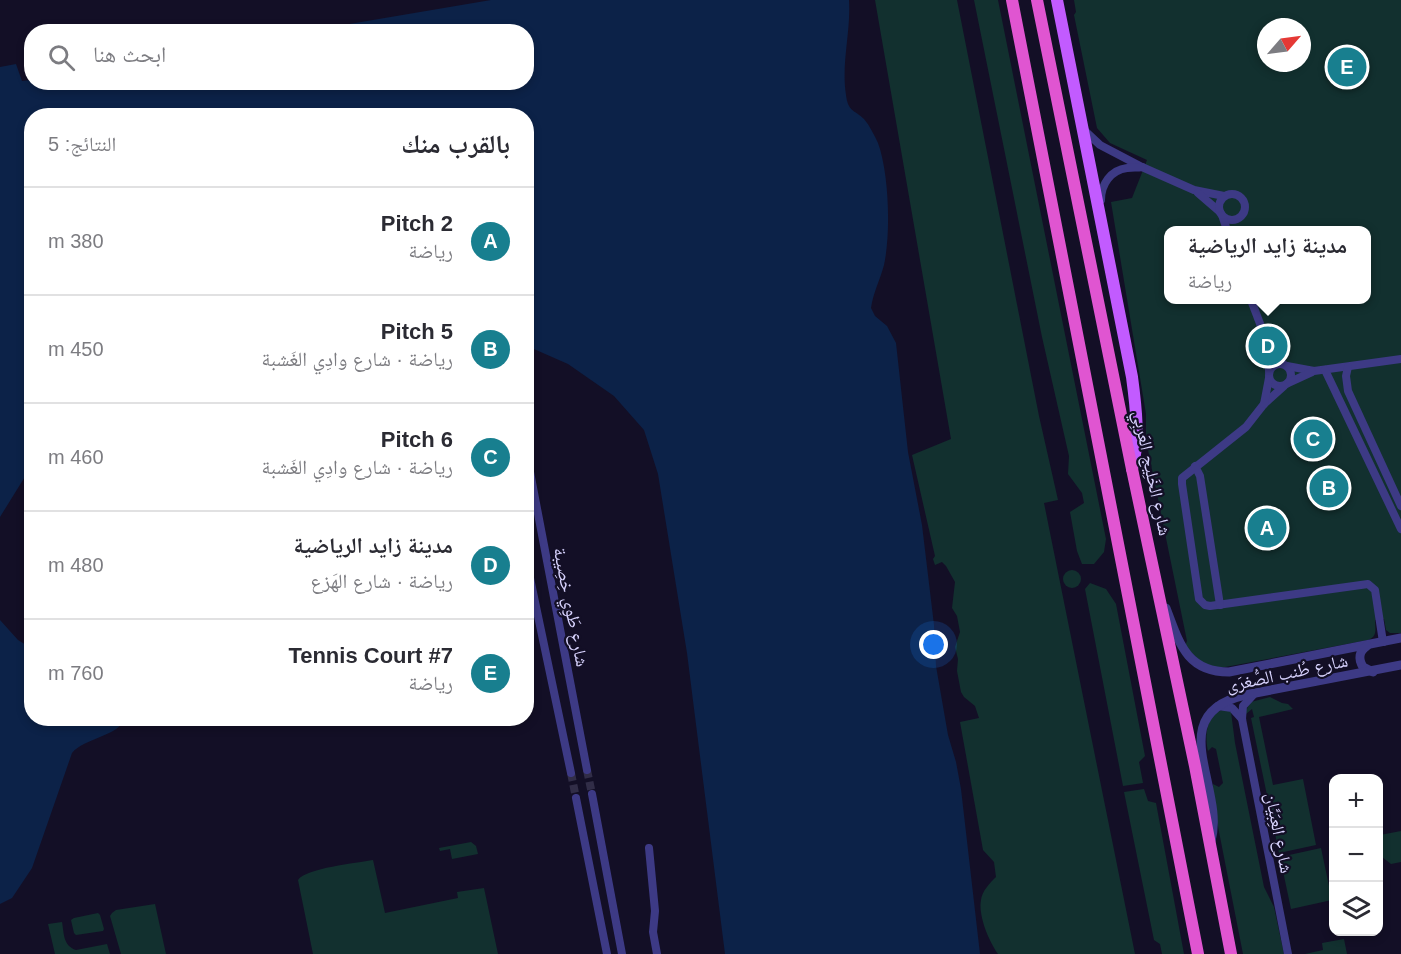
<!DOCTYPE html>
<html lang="ar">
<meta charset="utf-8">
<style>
:root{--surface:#fff;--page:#f2f2f3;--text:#2b2b33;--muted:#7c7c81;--line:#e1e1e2;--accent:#187f8f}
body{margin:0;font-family:Arial,"Noto Naskh Arabic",sans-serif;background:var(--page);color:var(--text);direction:rtl}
.controls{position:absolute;right:18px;bottom:18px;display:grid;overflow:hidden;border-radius:12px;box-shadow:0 3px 9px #0003}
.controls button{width:54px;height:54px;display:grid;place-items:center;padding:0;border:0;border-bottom:2px solid var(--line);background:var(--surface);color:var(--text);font:30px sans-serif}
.compass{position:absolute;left:1257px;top:18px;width:54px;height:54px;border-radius:50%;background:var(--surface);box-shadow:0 3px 9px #0003;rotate:62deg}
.you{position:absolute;left:934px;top:645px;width:21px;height:21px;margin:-15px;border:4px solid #fff;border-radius:50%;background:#1a73e8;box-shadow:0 0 0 9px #1a73e833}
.badge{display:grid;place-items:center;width:39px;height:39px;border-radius:50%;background:var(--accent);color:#fff;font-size:20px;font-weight:700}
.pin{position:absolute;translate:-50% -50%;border:3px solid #fff;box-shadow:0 2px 6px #0006}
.popup{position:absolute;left:1164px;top:226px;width:207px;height:78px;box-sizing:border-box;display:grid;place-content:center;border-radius:12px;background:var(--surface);filter:drop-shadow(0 2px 4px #0005);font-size:20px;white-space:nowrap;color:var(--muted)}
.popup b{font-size:22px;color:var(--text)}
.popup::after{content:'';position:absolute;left:50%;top:100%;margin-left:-12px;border:12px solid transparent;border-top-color:var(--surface)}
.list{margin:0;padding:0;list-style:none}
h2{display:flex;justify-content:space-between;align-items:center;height:78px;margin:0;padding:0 24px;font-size:26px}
h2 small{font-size:20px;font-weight:400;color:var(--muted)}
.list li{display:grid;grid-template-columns:39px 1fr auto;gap:18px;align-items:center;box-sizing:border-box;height:108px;padding:0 24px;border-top:2px solid var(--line)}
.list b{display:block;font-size:22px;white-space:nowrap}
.list p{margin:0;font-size:20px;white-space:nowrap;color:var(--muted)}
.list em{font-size:20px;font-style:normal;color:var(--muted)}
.icon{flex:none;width:33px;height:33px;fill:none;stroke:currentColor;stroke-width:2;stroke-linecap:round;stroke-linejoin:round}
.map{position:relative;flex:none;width:1401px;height:954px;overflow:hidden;direction:ltr}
.search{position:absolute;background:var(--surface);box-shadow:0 3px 9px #0003;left:24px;top:24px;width:510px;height:66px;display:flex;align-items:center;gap:15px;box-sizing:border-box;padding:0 21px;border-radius:24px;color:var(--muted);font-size:22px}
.panel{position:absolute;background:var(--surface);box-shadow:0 3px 9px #0003;left:24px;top:108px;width:510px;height:618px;border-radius:24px;direction:rtl}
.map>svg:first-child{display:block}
</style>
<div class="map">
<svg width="1401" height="954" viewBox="0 0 1401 954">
<rect width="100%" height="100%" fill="#130f26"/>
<!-- green -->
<g fill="#12302f" fill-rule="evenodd">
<path d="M875,0H957L1039,416L1058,500L1044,503L1135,954H998C989,941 978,916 981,900C982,891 990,883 996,877L994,862L983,850L960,722L979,718L975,706L964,697L961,692L957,671L958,659L955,647L960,632L957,616L952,608L955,582L946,566L942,562L935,565L933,559L935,556L912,455L951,439Z"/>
<polygon points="974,0 998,0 1106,539 1104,552 1094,564 1082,564 1077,551 1070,512 1084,503 1082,493 1068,474 1069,456 1042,337"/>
<path d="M1074,0H1401V633H1390L1386,630L1384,619L1375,620C1375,629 1378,636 1368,640L1220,668L1204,665L1185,646L1187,641L1146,440V414L1111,202L1132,198L1147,160L1110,143L1097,128L1074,15L1076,12ZM1266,27H1302V63H1266ZM1169,230H1367V300H1169Z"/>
<circle cx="1072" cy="579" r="9"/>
<polygon points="1090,583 1106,589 1116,604 1145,756 1139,762 1143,783 1123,786 1085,589"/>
<polygon points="1270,697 1282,703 1288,704 1293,709 1259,717 1273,785 1303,779 1316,845 1279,853 1251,718 1254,717 1252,709 1246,714 1246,710 1251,702"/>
<path d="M1227,709L1231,712L1235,743L1264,887L1274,907L1284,954H1243L1212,796L1213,784L1219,787L1223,783L1216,749L1212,747L1208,751C1204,735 1207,711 1227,709Z"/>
<polygon points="1144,789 1148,801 1156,803 1184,954 1162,954 1160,944 1154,940 1124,792"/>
<polygon points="1401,831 1401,862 1391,864 1382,857 1379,859 1379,845 1382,844 1380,835"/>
<polygon points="471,842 476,846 478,854 452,859 450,849 440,851 439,848"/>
<polygon points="1321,848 1332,900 1291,909 1280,857"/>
<path d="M373,860L385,913L458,898L457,892L484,888L498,954H313L298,880C306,868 357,863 373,860Z"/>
<polygon points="155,904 166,954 121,954 110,916 112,913 116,910"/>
<polygon points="98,913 100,915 104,929 103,931 76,935 74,933 71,920 74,918"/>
<path d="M62,922C64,933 63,946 76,950L107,944L110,954H55L48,924Z"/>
<polygon points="1344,939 1347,954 1305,954 1323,950 1322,943"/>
</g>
<!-- water -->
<g fill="#0c2248">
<path d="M491,0H849C851,32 841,63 846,95C848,112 855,110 864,119C870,126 874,135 878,143C889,173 891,233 884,265C880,280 873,293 871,308L875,316L887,326L896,343L908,452L922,525L934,625L936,666L948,735L956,762L961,789L980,954H725L687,653L658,474L644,430L614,396L568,364L527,346L526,116H32L31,467L0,517V67L16,64L22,81L31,80L32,82H526V32L308,31Z"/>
<path d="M0,620L18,640L31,648L32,718L124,719C119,736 84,738 72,753L32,868L12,898L0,904Z"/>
</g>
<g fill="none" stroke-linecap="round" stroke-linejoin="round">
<!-- minor-tunnel -->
<g stroke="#312d47" stroke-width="8" stroke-dasharray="8 4" stroke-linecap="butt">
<polyline points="587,770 592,794"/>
<polyline points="571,773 576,798"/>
</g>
<!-- minor -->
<g stroke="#3d3a85" stroke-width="8">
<polyline points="1084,130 1100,145 1142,167 1194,190 1224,196"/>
<polyline points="1198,193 1220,212"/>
<circle cx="1232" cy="207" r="13"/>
<path d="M1101,200C1101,184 1111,170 1127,168C1133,167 1137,168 1142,167"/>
<polyline points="1222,215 1227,230"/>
<polyline points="1251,300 1267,342 1283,364"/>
<polyline points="1267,344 1269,371"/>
<circle cx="1280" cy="375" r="11"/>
<polyline points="1287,366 1314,371 1401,359"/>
<polyline points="1348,367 1346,376 1348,391 1401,506"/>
<polyline points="1325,370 1401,529"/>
<polyline points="1288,383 1312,372"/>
<polyline points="1284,386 1264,404 1246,427 1182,478 1182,484 1199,599 1205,605 1210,606 1368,584 1375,590 1383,642"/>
<polyline points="1264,404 1269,378"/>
<polyline points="526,451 587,770"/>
<polyline points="1195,466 1200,476 1220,605"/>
<polyline points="526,559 571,773"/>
<polyline points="1254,694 1243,706 1242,719 1288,954"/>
<polyline points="1218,706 1232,708 1242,719"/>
<polyline points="592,794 622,954"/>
<polyline points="576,798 607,954"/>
<polyline points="649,848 655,911 653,932 657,954"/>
</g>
<!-- tertiary -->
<g stroke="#3d3a85" stroke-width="9">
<path d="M1166,608C1179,642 1186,672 1229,672L1401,638"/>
<path d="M1367,646C1359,651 1358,659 1363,667L1373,672"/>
<path d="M1211,841C1226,787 1161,715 1245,695L1401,665"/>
</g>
<!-- primary -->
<path stroke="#c25bff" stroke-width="12" d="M1057,0L1132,377C1136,407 1140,440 1132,469"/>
<!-- trunk -->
<g stroke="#e055d1" stroke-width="12">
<polyline points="1012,0 1198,954"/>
<polyline points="1037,0 1132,469 1195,766 1231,954"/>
</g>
</g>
<g text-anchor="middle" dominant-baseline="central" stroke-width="4.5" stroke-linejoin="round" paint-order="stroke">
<!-- street labels -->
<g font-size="18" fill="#d9d4ff" stroke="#130f26">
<text transform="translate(1152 473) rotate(78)">شارع الخَلِيج العَربِي</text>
<text transform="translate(571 607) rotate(79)">شارع طَوِي خِصِيبة</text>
<text transform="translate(1287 673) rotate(-12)">شارع طُنب الصُّغرَى</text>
<text transform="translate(1279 833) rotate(79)">شارع العِبَيَّان</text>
</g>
</g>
</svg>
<div class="controls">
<button>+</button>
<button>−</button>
<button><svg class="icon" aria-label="layers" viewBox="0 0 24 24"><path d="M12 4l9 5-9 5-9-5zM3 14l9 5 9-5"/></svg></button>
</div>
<svg class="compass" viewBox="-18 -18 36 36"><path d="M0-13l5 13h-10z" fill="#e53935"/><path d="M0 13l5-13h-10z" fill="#7c7c81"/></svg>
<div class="you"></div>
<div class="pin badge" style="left:1267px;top:528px">A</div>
<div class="pin badge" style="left:1329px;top:488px">B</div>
<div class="pin badge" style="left:1313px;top:439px">C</div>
<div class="pin badge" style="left:1268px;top:346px">D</div>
<div class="popup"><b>مدينة زايد الرياضية</b>رياضة</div>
<div class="pin badge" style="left:1347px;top:67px">E</div>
<div class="search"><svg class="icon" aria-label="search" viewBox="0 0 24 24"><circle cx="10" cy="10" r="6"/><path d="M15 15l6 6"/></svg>ابحث هنا</div>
<section class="panel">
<h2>بالقرب منك<small>النتائج: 5</small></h2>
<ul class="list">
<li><span class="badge">A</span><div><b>Pitch 2</b><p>رياضة</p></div><em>380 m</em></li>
<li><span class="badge">B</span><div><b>Pitch 5</b><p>رياضة · شارع وادِي الغَشبة</p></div><em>450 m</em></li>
<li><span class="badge">C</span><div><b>Pitch 6</b><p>رياضة · شارع وادِي الغَشبة</p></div><em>460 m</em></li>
<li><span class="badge">D</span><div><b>مدينة زايد الرياضية</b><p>رياضة · شارع الهَزع</p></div><em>480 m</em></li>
<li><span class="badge">E</span><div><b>Tennis Court #7</b><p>رياضة</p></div><em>760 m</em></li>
</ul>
</section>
</div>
